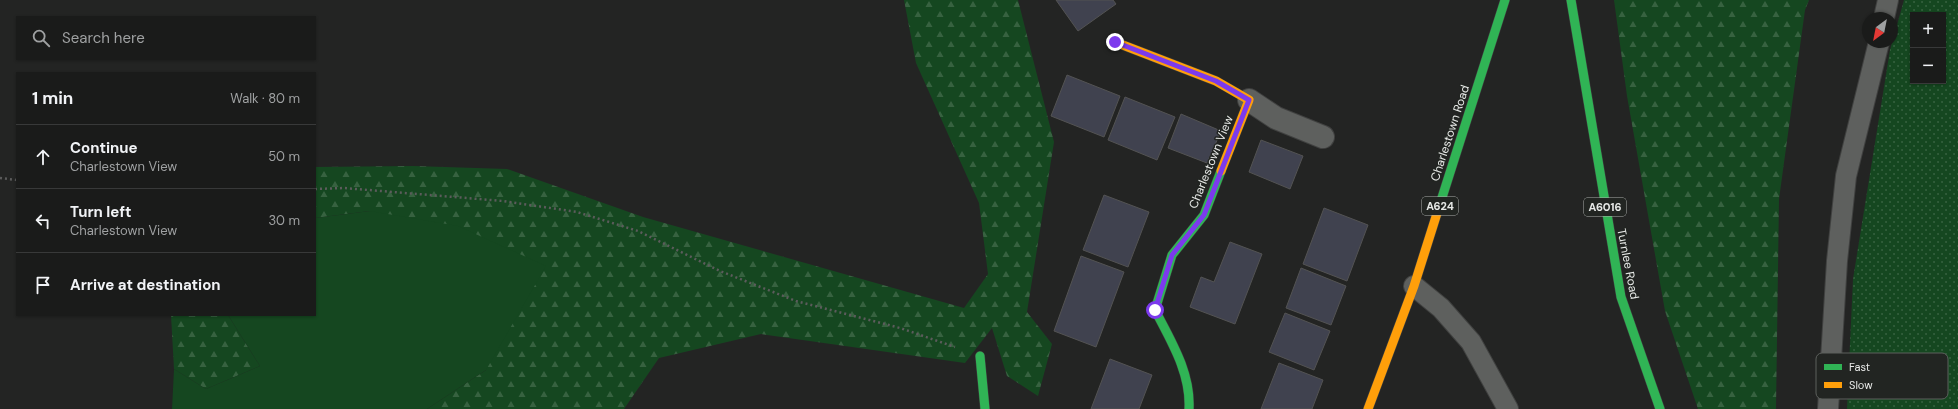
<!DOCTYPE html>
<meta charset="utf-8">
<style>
:root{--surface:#1a1b1a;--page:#232423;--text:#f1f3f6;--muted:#9fa1a2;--line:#383939}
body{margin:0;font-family:"DM Sans",sans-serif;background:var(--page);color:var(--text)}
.controls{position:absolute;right:12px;top:12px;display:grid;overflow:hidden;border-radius:0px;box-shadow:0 1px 3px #0004}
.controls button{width:36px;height:36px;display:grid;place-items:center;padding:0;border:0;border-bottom:1px solid var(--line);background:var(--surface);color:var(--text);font:20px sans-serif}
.compass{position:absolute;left:1862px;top:12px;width:36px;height:36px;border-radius:50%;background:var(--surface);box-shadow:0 1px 3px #0004;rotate:212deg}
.stop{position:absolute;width:12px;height:12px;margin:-9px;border:3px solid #7c3aed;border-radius:50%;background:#fff}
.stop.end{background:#7c3aed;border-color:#fff;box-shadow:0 1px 4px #0008}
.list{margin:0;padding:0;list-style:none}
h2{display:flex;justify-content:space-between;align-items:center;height:52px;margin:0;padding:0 16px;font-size:17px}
h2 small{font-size:13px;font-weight:400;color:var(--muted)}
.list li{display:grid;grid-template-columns:26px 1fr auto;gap:12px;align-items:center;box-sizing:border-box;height:64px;padding:0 16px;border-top:1px solid var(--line)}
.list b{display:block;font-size:15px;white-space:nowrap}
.list p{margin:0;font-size:13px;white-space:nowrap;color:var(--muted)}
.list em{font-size:13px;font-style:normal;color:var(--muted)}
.icon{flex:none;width:22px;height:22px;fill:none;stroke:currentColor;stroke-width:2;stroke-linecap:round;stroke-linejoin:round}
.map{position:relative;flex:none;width:1958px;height:409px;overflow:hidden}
.search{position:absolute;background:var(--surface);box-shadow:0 1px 3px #0004;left:16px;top:16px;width:300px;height:44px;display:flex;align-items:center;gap:10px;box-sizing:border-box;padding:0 14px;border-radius:0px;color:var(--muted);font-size:15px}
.panel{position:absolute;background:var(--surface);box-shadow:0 1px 3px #0004;left:16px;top:72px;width:300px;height:244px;border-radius:0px}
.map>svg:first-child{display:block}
</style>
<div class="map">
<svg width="1958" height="409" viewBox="0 0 1958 409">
<defs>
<pattern id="grass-dots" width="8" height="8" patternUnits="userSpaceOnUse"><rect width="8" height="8" fill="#154720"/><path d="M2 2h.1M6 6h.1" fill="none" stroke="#376240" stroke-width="1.8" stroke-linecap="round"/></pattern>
<pattern id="forest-firs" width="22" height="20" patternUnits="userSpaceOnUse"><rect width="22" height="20" fill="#154720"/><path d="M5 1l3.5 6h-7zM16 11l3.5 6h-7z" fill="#376240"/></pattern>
</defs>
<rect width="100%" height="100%" fill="#232423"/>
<!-- grass -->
<path fill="url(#grass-dots)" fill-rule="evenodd" d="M1904,0H1958V409H1847L1853,279L1890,50ZM1913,15H1943V81H1913Z"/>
<!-- forest -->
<g fill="url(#forest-firs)">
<polygon points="904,0 1018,0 1054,142 1027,312 1052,344 1038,396 1007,376 992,328 965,363 761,334 659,358 624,409 427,409 486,370 370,211 315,218 315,167 413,166 507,169 643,217 964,308 988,274 979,203 916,63"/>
<polygon points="1614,0 1809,0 1805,10 1779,199 1776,409 1698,409 1665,311 1627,96"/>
<polygon points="171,315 228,315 260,366 206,389 174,369"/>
</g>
<!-- garden -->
<polygon fill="#154720" points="370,211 458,226 546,266 486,370 427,409 172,409 174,369 206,389 260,366 228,315 315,315 315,218"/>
<!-- building -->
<g fill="#40424f" stroke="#535353">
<polygon points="1056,0 1113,0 1116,4 1078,31"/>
<polygon points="1067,75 1120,96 1104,137 1051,116"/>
<polygon points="1125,97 1175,117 1157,160 1108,140"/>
<polygon points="1181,114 1221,131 1207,163 1168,148"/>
<polygon points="1261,140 1303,156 1290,189 1249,172"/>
<polygon points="1104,195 1149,212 1128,267 1083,250"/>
<polygon points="1324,208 1368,225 1347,281 1303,264"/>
<polygon points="1230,242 1262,254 1235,324 1190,307 1201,277 1214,282"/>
<polygon points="1081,256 1124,272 1096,347 1054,331"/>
<polygon points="1301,268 1346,286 1331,325 1286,308"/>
<polygon points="1285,313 1330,331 1314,370 1269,352"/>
<polygon points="1110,359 1152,375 1139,409 1091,409"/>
<polygon points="1279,363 1323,380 1312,409 1261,409"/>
</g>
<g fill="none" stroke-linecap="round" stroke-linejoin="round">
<defs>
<g id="lane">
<polyline points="1884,18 1888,0"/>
<polyline points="1414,286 1441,308 1471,342 1508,409"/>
<polyline points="1828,409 1837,261 1846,176 1879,42"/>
</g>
<polyline id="street" points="1249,100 1276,118 1323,137"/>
<g id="fast">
<polyline points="1571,0 1621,297 1660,409"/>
<polyline points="1439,207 1505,0"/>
<polyline points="980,356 985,409"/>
<path d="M1189,409C1191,373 1171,341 1155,310L1172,255L1204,215L1221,171"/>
</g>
<g id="slow">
<polyline points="1115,42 1216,81 1249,100 1221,171"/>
<polyline points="1368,409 1414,286 1439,207"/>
</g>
</defs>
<!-- lane casing -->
<use href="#lane" stroke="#404140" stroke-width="22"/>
<!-- street casing -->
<use href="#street" stroke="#404140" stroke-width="24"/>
<!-- fast casing -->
<use href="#fast" stroke="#404140" stroke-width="10"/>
<!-- slow casing -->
<use href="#slow" stroke="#404140" stroke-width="10"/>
<!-- path -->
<g stroke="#5c5c5c" stroke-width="2.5" stroke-dasharray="2 3" stroke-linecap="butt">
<polyline points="0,178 17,180"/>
<polyline points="315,189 344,188 503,201 577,212 638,231 720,271 796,301 900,328 955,347"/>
</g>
<!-- lane -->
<use href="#lane" stroke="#5e605e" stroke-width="20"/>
<!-- street -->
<use href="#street" stroke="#5e605e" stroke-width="22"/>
<!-- fast -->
<use href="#fast" stroke="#30b455" stroke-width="9"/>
<!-- slow -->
<use href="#slow" stroke="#ff9f0a" stroke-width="9"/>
</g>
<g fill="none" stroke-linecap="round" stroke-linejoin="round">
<!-- route -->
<polyline stroke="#7c3aed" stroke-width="5" points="1115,42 1216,81 1249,100 1204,215 1172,255 1155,310"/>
</g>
<g text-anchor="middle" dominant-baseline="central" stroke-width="3" stroke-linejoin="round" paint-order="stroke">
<!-- shield labels -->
<g fill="#222522" stroke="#adafad" stroke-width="1">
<rect x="1422" y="197" width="36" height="18" rx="3"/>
<rect x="1584" y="198" width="42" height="18" rx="3"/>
</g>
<g font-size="11" font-weight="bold" fill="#e8eae8">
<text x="1440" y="206">A624</text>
<text x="1605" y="207">A6016</text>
</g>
<!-- street labels -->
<g font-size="12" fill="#e8eae8" stroke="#222522">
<text transform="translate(1450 133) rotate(-72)">Charlestown Road</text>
<text transform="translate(1211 162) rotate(-68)">Charlestown View</text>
<text transform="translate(1628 264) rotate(79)">Turnlee Road</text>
</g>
</g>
<!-- legend -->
<rect x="1816" y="353" width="132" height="46" rx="6" fill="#222522" stroke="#5d605d" stroke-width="1"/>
<rect x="1824" y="364" width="18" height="6" fill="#30b455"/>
<rect x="1824" y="382" width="18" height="6" fill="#ff9f0a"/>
<g font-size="11" fill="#e8eae8">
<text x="1849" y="371">Fast</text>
<text x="1849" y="389">Slow</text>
</g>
</svg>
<div class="controls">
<button>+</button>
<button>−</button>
</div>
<svg class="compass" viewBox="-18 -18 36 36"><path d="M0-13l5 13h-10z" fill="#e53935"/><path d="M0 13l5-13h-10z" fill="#9fa1a2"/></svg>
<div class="stop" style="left:1155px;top:310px"></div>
<div class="stop end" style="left:1115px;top:42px"></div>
<div class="search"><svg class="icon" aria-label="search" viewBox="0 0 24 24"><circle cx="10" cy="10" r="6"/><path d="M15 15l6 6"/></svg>Search here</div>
<section class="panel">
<h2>1 min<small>Walk · 80 m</small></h2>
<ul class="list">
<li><svg class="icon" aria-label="ahead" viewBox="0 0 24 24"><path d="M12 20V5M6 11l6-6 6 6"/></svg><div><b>Continue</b><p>Charlestown View</p></div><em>50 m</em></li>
<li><svg class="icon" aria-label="left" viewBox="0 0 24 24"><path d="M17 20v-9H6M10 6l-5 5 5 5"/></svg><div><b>Turn left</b><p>Charlestown View</p></div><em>30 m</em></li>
<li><svg class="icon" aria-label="arrive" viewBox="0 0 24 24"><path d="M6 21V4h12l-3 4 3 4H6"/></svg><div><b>Arrive at destination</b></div></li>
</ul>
</section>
</div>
